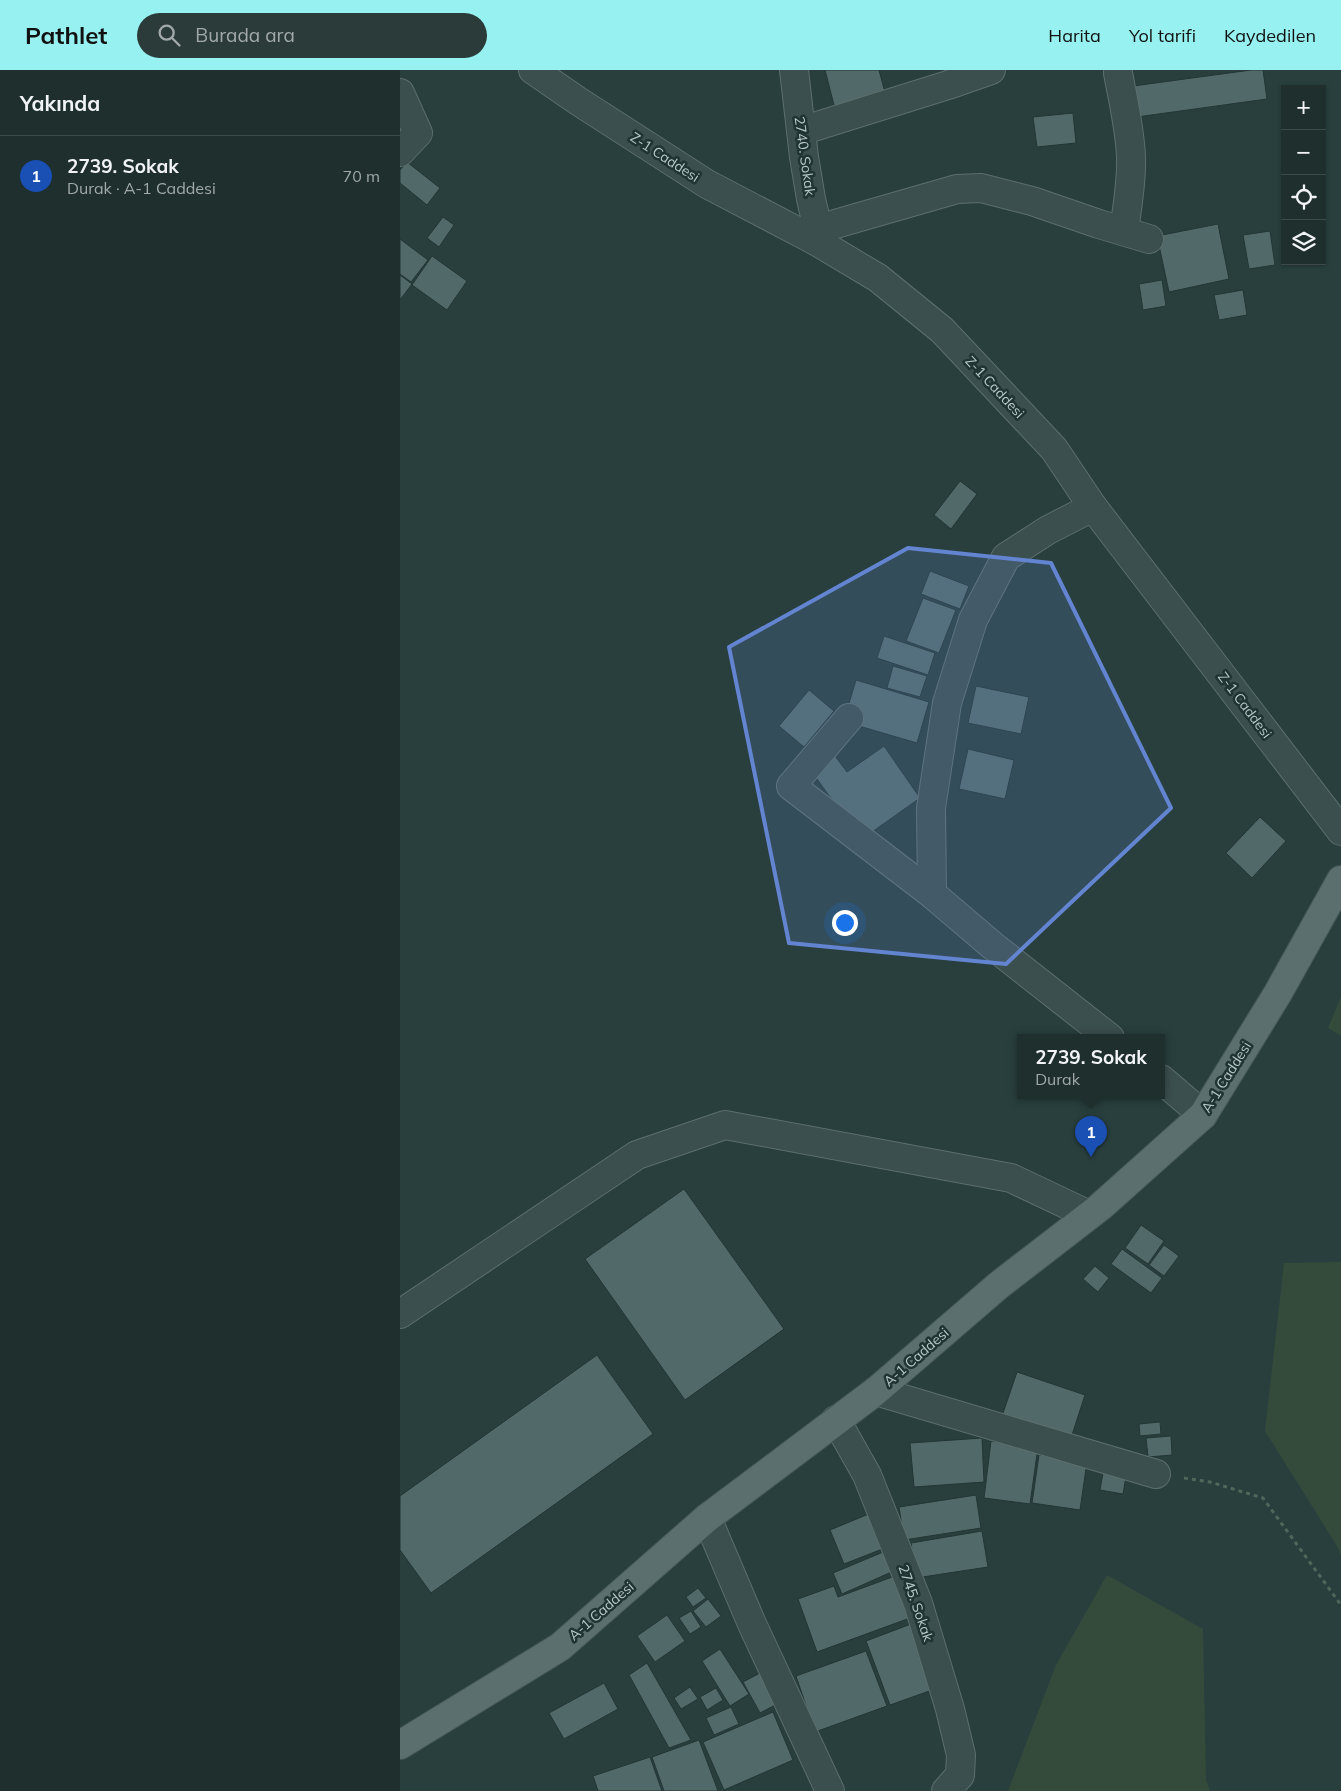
<!DOCTYPE html>
<html lang="tr">
<meta charset="utf-8">
<style>
:root{--surface:#1e2f2e;--page:#2b3b3a;--text:#f1f3f6;--muted:#a1a9aa;--line:#3c4a4a;--accent:#96f1f0}
body{margin:0;font-family:Mulish,sans-serif;background:var(--page);color:var(--text)}
.controls{position:absolute;right:15px;top:15px;display:grid;overflow:hidden;border-radius:0px;box-shadow:0 1px 4px #0004}
.controls button{width:45px;height:45px;display:grid;place-items:center;padding:0;border:0;border-bottom:1px solid var(--line);background:var(--surface);color:var(--text);font:25px sans-serif}
.you{position:absolute;left:444px;top:852px;width:18px;height:18px;margin:-12px;border:4px solid #fff;border-radius:50%;background:#1a73e8;box-shadow:0 0 0 8px #1a73e833}
.badge{display:grid;place-items:center;width:32px;height:32px;border-radius:50%;background:var(--accent);color:#fff;font-size:16px;font-weight:700}
.pin{position:absolute;translate:-50% -41px;filter:drop-shadow(0 1px 2px #0008)}
.pin::after{content:'';position:absolute;top:26px;width:18px;height:15px;background:inherit;clip-path:polygon(0 0,100% 0,50% 100%)}
.popup{position:absolute;left:617px;top:964px;width:148px;height:65px;box-sizing:border-box;display:grid;place-content:center;border-radius:0px;background:var(--surface);filter:drop-shadow(0 1px 4px #0005);font-size:16px;white-space:nowrap;color:var(--muted)}
.popup b{font-size:19px;color:var(--text)}
.popup::after{content:'';position:absolute;left:50%;top:100%;margin-left:-10px;border:10px solid transparent;border-top-color:var(--surface)}
.list{margin:0;padding:0;list-style:none}
h2{display:flex;justify-content:space-between;align-items:center;height:65px;margin:0;padding:0 20px;font-size:21px}
h2 small{font-size:16px;font-weight:400;color:var(--muted)}
.list li{display:grid;grid-template-columns:32px 1fr auto;gap:15px;align-items:center;box-sizing:border-box;height:80px;padding:0 20px;border-top:1px solid var(--line)}
.list b{display:block;font-size:19px;white-space:nowrap}
.list p{margin:0;font-size:16px;white-space:nowrap;color:var(--muted)}
.list em{font-size:16px;font-style:normal;color:var(--muted)}
.icon{flex:none;width:28px;height:28px;fill:none;stroke:currentColor;stroke-width:2;stroke-linecap:round;stroke-linejoin:round}
.map{position:relative;flex:none;width:941px;height:1721px;overflow:hidden}
header{display:flex;align-items:center;gap:30px;box-sizing:border-box;height:70px;padding:0 25px;background:var(--accent);color:#111}
header strong{font-size:24px}
nav{display:flex;gap:28px;margin-inline-start:auto;font-size:18px}
.search{width:350px;height:45px;background:var(--page);display:flex;align-items:center;gap:12px;box-sizing:border-box;padding:0 18px;border-radius:28px;color:var(--muted);font-size:19px}
main{display:flex}
aside{flex:1;background:var(--surface)}
.map>svg:first-child{display:block}
</style>
<header>
<strong>Pathlet</strong>
<div class="search"><svg class="icon" aria-label="search" viewBox="0 0 24 24"><circle cx="10" cy="10" r="6"/><path d="M15 15l6 6"/></svg>Burada ara</div>
<nav><a>Harita</a><a>Yol tarifi</a><a>Kaydedilen</a></nav>
</header>
<main>
<aside>
<h2>Yakında<small></small></h2>
<ul class="list">
<li><span class="badge" style="background:#1a4fb4">1</span><div><b>2739. Sokak</b><p>Durak · A-1 Caddesi</p></div><em>70 m</em></li>
</ul>
</aside>
<div class="map">
<svg width="941" height="1721" viewBox="0 0 941 1721">
<rect width="100%" height="100%" fill="#283f3e"/>
<!-- green -->
<g fill="#344b3c">
<polygon points="941,927 941,966 928,958"/>
<polygon points="941,1192 941,1485 937,1476 865,1361 884,1193"/>
<polygon points="707,1505 803,1559 806,1710 810,1721 608,1721 656,1595"/>
</g>
<!-- building -->
<g fill="#516968" stroke="#223635">
<polygon points="425,0 479,0 486,26 435,39"/>
<polygon points="851,0 863,0 867,29 737,47 733,16"/>
<polygon points="673,43 676,73 637,77 633,47"/>
<polygon points="7,92 40,118 27,135 0,113 0,100"/>
<polygon points="43,147 54,155 39,177 27,168"/>
<polygon points="818,154 829,209 769,222 757,166"/>
<polygon points="870,161 875,195 849,199 843,165"/>
<polygon points="0,169 28,190 11,212 0,204"/>
<polygon points="32,186 67,211 47,240 12,215"/>
<polygon points="0,205 12,214 0,230"/>
<polygon points="762,210 766,236 743,240 739,214"/>
<polygon points="843,220 847,245 819,250 814,225"/>
<polygon points="560,411 577,424 551,459 534,445"/>
<polygon points="530,501 569,516 560,539 521,524"/>
<polygon points="523,528 556,540 539,583 506,571"/>
<polygon points="484,566 535,583 528,605 477,588"/>
<polygon points="493,596 527,606 520,627 487,618"/>
<polygon points="456,610 529,632 517,673 459,656 463,644 447,640"/>
<polygon points="576,616 629,627 621,664 568,653"/>
<polygon points="409,620 434,641 404,677 379,656"/>
<polygon points="484,676 520,728 465,767 445,748 412,702 435,686 447,702"/>
<polygon points="568,679 614,690 605,729 559,719"/>
<polygon points="860,747 886,771 852,808 826,783"/>
<polygon points="284,1119 384,1259 285,1330 185,1189"/>
<polygon points="741,1155 764,1171 748,1194 725,1178"/>
<polygon points="764,1175 779,1186 764,1206 749,1195"/>
<polygon points="722,1179 762,1208 751,1223 711,1194"/>
<polygon points="695,1196 709,1208 698,1222 683,1209"/>
<polygon points="197,1285 253,1364 31,1523 0,1480 0,1426"/>
<polygon points="617,1302 685,1325 671,1368 602,1346"/>
<polygon points="760,1352 761,1364 740,1366 739,1354"/>
<polygon points="771,1366 772,1385 748,1387 746,1368"/>
<polygon points="582,1368 584,1412 514,1417 510,1373"/>
<polygon points="591,1371 638,1377 630,1434 584,1428"/>
<polygon points="639,1385 687,1392 680,1440 632,1433"/>
<polygon points="704,1397 727,1401 723,1424 700,1420"/>
<polygon points="576,1425 581,1458 504,1470 499,1437"/>
<polygon points="471,1443 485,1478 444,1494 430,1460"/>
<polygon points="582,1461 588,1497 516,1508 511,1473"/>
<polygon points="488,1480 496,1500 442,1524 433,1503"/>
<polygon points="495,1506 510,1548 417,1582 398,1529 434,1516 438,1527"/>
<polygon points="298,1518 306,1528 293,1537 286,1527"/>
<polygon points="308,1529 321,1546 306,1557 293,1541"/>
<polygon points="291,1541 301,1557 290,1564 279,1548"/>
<polygon points="267,1545 285,1571 255,1592 237,1566"/>
<polygon points="511,1554 535,1619 490,1635 466,1571"/>
<polygon points="320,1579 349,1624 330,1636 302,1591"/>
<polygon points="466,1581 487,1636 415,1662 396,1606"/>
<polygon points="247,1593 291,1670 269,1678 229,1605"/>
<polygon points="360,1603 377,1634 360,1643 343,1612"/>
<polygon points="204,1613 218,1639 164,1669 149,1643"/>
<polygon points="290,1617 298,1629 281,1639 274,1628"/>
<polygon points="316,1618 323,1630 307,1640 300,1627"/>
<polygon points="331,1637 339,1654 314,1665 306,1648"/>
<polygon points="373,1642 393,1690 324,1720 303,1672"/>
<polygon points="299,1670 318,1721 264,1721 252,1687"/>
<polygon points="250,1687 262,1721 198,1721 193,1706"/>
</g>
<g fill="none" stroke-linecap="round" stroke-linejoin="round">
<defs>
<g id="minor">
<polyline points="133,0 178,31 307,114 416,171 478,208 542,260 654,379 693,437 941,761"/>
<polyline points="394,0 404,87 411,129 418,159 416,171"/>
<path d="M718,3C723,30 730,59 731,87C732,112 727,137 724,161"/>
<polyline points="0,23 18,63 0,82"/>
<polyline points="401,61 548,15 591,0"/>
<polyline points="418,159 557,119 581,118 632,131 699,154 749,169"/>
<polyline points="693,437 648,460 606,487 573,550 547,633 531,738 532,824 593,876 710,968"/>
<polyline points="449,648 391,716 532,824"/>
<polyline points="761,1009 803,1045"/>
<polyline points="0,1244 237,1085 325,1055 611,1108 689,1145"/>
<polyline points="476,1321 756,1404"/>
<polyline points="436,1350 467,1405 518,1533 550,1639 561,1685 560,1705 546,1721"/>
<polyline points="307,1448 352,1554 430,1721"/>
</g>
<polyline id="major" points="0,1675 160,1577 307,1448 476,1321 599,1215 700,1137 803,1045 878,923 941,810"/>
</defs>
<!-- minor casing -->
<use href="#minor" stroke="#5c6f6e" stroke-width="30"/>
<!-- major casing -->
<use href="#major" stroke="#485b5a" stroke-width="30"/>
<!-- path -->
<polyline stroke="#51665b" stroke-width="3" stroke-dasharray="4 4" stroke-linecap="butt" points="784,1408 810,1412 863,1428 941,1535"/>
<!-- minor -->
<use href="#minor" stroke="#3b4f4e" stroke-width="28"/>
<!-- major -->
<use href="#major" stroke="#5a6f6e" stroke-width="28"/>
</g>
<!-- marked area -->
<path fill="#6385d1" fill-opacity="0.2" stroke="#6385d1" stroke-width="4" stroke-linejoin="round" d="M508,478L651,493L771,738L606,894L389,873L329,577Z"/>
<g text-anchor="middle" dominant-baseline="central" stroke-width="5" stroke-linejoin="round" paint-order="stroke">
<!-- street labels -->
<g font-size="14" fill="#b8c9c9" stroke="#203434">
<text transform="translate(405 86) rotate(82)">2740. Sokak</text>
<text transform="translate(265 87) rotate(33)">Z-1 Caddesi</text>
<text transform="translate(595 317) rotate(47)">Z-1 Caddesi</text>
<text transform="translate(845 635) rotate(53)">Z-1 Caddesi</text>
<text transform="translate(826 1007) rotate(-58)">A-1 Caddesi</text>
<text transform="translate(516 1287) rotate(-41)">A-1 Caddesi</text>
<text transform="translate(516 1533) rotate(71)">2745. Sokak</text>
<text transform="translate(201 1541) rotate(-41)">A-1 Caddesi</text>
</g>
</g>
</svg>
<div class="controls">
<button>+</button>
<button>−</button>
<button><svg class="icon" aria-label="locate" viewBox="0 0 24 24"><circle cx="12" cy="12" r="6"/><path d="M12 2v4M12 18v4M2 12h4M18 12h4"/></svg></button>
<button><svg class="icon" aria-label="layers" viewBox="0 0 24 24"><path d="M12 4l9 5-9 5-9-5zM3 14l9 5 9-5"/></svg></button>
</div>
<div class="you"></div>
<div class="pin badge" style="left:691px;top:1087px;background:#1a4fb4">1</div>
<div class="popup"><b>2739. Sokak</b>Durak</div>
</div>
</main>
